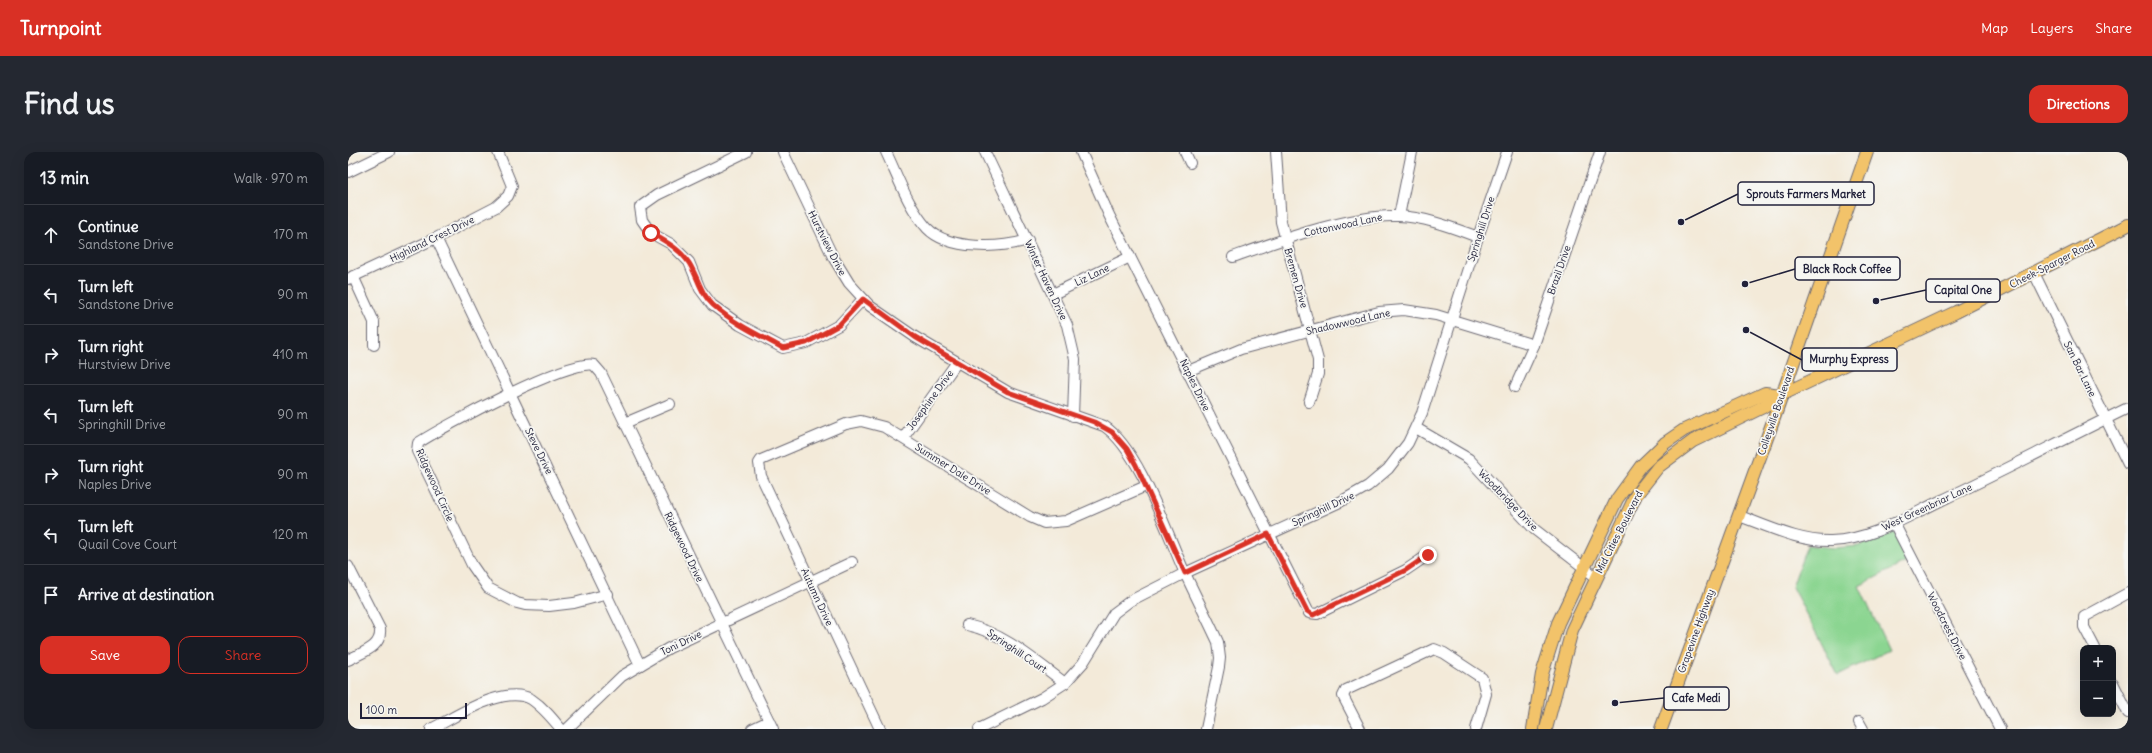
<!DOCTYPE html>
<meta charset="utf-8">
<style>
:root{--surface:#171b24;--page:#242831;--text:#f1f3f6;--muted:#9ea1a6;--line:#363941;--accent:#d93025}
body{margin:0;font-family:Delius,sans-serif;background:var(--page);color:var(--text)}
.controls{position:absolute;right:12px;bottom:12px;display:grid;overflow:hidden;border-radius:8px;box-shadow:0 4px 16px #0002}
.controls button{width:36px;height:36px;display:grid;place-items:center;padding:0;border:0;border-bottom:1px solid var(--line);background:var(--surface);color:var(--text);font:20px sans-serif}
.scale{position:absolute;left:12px;bottom:10px;width:107px;box-sizing:border-box;padding-left:4px;border:2px solid #22223b;border-top:0;font-size:11px;line-height:14px;white-space:nowrap;color:#22223b;-webkit-text-stroke:3px #f6f6f2;paint-order:stroke}
.stop{position:absolute;width:12px;height:12px;margin:-9px;border:3px solid #d93025;border-radius:50%;background:#fff}
.stop.end{background:#d93025;border-color:#fff;box-shadow:0 1px 4px #0008}
.list{margin:0;padding:0;list-style:none}
h2{display:flex;justify-content:space-between;align-items:center;height:52px;margin:0;padding:0 16px;font-size:17px}
h2 small{font-size:13px;font-weight:400;color:var(--muted)}
.list li{display:grid;grid-template-columns:26px 1fr auto;gap:12px;align-items:center;box-sizing:border-box;height:60px;padding:0 16px;border-top:1px solid var(--line)}
.list b{display:block;font-size:15px;white-space:nowrap}
.list p{margin:0;font-size:13px;white-space:nowrap;color:var(--muted)}
.list em{font-size:13px;font-style:normal;color:var(--muted)}
.actions{display:flex;gap:8px;padding:12px 16px}
.actions a{flex:1;padding:9px 0;border:1px solid var(--accent);border-radius:12px;text-align:center;font-size:14px;color:var(--accent)}
.actions .main{background:var(--accent);color:#fff}
.icon{flex:none;width:22px;height:22px;fill:none;stroke:currentColor;stroke-width:2;stroke-linecap:round;stroke-linejoin:round}
.map{position:relative;flex:none;width:1780px;height:577px;overflow:hidden;border-radius:12px}
header{display:flex;align-items:center;gap:24px;box-sizing:border-box;height:56px;padding:0 20px;background:var(--accent);color:#fff}
header strong{font-size:19px}
nav{display:flex;gap:22px;margin-inline-start:auto;font-size:14px}
.intro{display:flex;align-items:center;justify-content:space-between;box-sizing:border-box;height:96px;padding:0 24px}
h1{margin:0;font-size:28px}
.button{padding:10px 18px;border-radius:12px;background:var(--accent);color:#fff;font-size:14px;font-weight:700}
main{display:flex;gap:24px;padding:0 24px}
aside{flex:1;background:var(--surface);border-radius:12px;box-shadow:0 4px 16px #0002}
.map>svg:first-child{display:block}
</style>
<header>
<strong>Turnpoint</strong>
<nav><a>Map</a><a>Layers</a><a>Share</a></nav>
</header>
<div class="intro"><h1>Find us</h1><a class="button">Directions</a></div>
<main>
<aside>
<h2>13 min<small>Walk · 970 m</small></h2>
<ul class="list">
<li><svg class="icon" aria-label="ahead" viewBox="0 0 24 24"><path d="M12 20V5M6 11l6-6 6 6"/></svg><div><b>Continue</b><p>Sandstone Drive</p></div><em>170 m</em></li>
<li><svg class="icon" aria-label="left" viewBox="0 0 24 24"><path d="M17 20v-9H6M10 6l-5 5 5 5"/></svg><div><b>Turn left</b><p>Sandstone Drive</p></div><em>90 m</em></li>
<li><svg class="icon" aria-label="right" viewBox="0 0 24 24"><path d="M7 20v-9h11M14 6l5 5-5 5"/></svg><div><b>Turn right</b><p>Hurstview Drive</p></div><em>410 m</em></li>
<li><svg class="icon" aria-label="left" viewBox="0 0 24 24"><path d="M17 20v-9H6M10 6l-5 5 5 5"/></svg><div><b>Turn left</b><p>Springhill Drive</p></div><em>90 m</em></li>
<li><svg class="icon" aria-label="right" viewBox="0 0 24 24"><path d="M7 20v-9h11M14 6l5 5-5 5"/></svg><div><b>Turn right</b><p>Naples Drive</p></div><em>90 m</em></li>
<li><svg class="icon" aria-label="left" viewBox="0 0 24 24"><path d="M17 20v-9H6M10 6l-5 5 5 5"/></svg><div><b>Turn left</b><p>Quail Cove Court</p></div><em>120 m</em></li>
<li><svg class="icon" aria-label="arrive" viewBox="0 0 24 24"><path d="M6 21V4h12l-3 4 3 4H6"/></svg><div><b>Arrive at destination</b></div></li>
</ul>
<div class="actions"><a class="main">Save</a><a>Share</a></div>
</aside>
<div class="map">
<svg width="1780" height="577" viewBox="0 0 1780 577">
<rect width="100%" height="100%" fill="#f6f6f2"/>
<filter id="ink" filterUnits="userSpaceOnUse"><feTurbulence type="fractalNoise" baseFrequency=".025" numOctaves="2"/><feDisplacementMap in="SourceGraphic" scale="8" xChannelSelector="R" yChannelSelector="G"/><feConvolveMatrix kernelMatrix="1 2 1 2 8 2 1 2 1" color-interpolation-filters="sRGB"/></filter>
<filter id="wash" filterUnits="userSpaceOnUse"><feTurbulence type="fractalNoise" baseFrequency=".012" numOctaves="4" result="noise"/><feDisplacementMap in="SourceGraphic" scale="16" xChannelSelector="R" yChannelSelector="G"/><feGaussianBlur stdDeviation="0.9" result="paint"/><feColorMatrix in="noise" values="0 0 0 0 0 0 0 0 0 0 0 0 0 0 0 0 0 1.4 0 .05"/><feComposite in="paint" operator="in"/></filter>
<g filter="url(#wash)">
<rect width="100%" height="100%" fill="#f3ead9"/>
<!-- green -->
<polygon fill="#8bd591" stroke="#567c66" points="1546,380 1560,409 1511,434 1541,498 1490,523 1444,435 1459,393 1486,396 1511,394"/>
</g>
<g filter="url(#ink)">
<g fill="none" stroke-linecap="round" stroke-linejoin="round">
<defs>
<g id="minor">
<polyline points="398,0 309,43 292,55 294,68 303,81 323,92 341,110 352,137 364,153 392,173 435,196 458,191 491,173 515,147"/>
<path d="M435,0L485,105L501,131L522,154L567,185L660,240L756,274C791,297 818,379 836,419C847,443 859,466 870,490L872,506L871,515L858,577"/>
<path d="M538,0C550,25 560,55 579,76C601,99 653,96 680,88"/>
<polyline points="637,0 719,173 727,207 725,264"/>
<polyline points="733,0 761,63 961,461 969,462 1058,418 1080,403"/>
<polyline points="837,0 842,11"/>
<polyline points="928,0 933,70 970,208 970,222 961,250"/>
<polyline points="0,20 41,0"/>
<polyline points="1051,64 1064,0"/>
<polyline points="88,86 292,513"/>
<path d="M885,105C930,89 1003,62 1050,64C1078,65 1105,76 1130,85"/>
<polyline points="1686,121 1780,312"/>
<polyline points="5,124 26,170 26,193"/>
<polyline points="0,127 88,86 148,55 160,44 164,34 150,0"/>
<polyline points="705,142 782,105"/>
<polyline points="840,219 893,197 1031,160 1056,158 1088,163 1186,193"/>
<polyline points="1167,235 1186,193 1252,0"/>
<polyline points="277,271 322,252"/>
<polyline points="1068,276 1121,307 1186,377 1248,425"/>
<polyline points="555,286 609,210"/>
<path d="M1391,364C1420,374 1451,390 1483,389C1521,388 1557,366 1590,350C1654,320 1716,287 1780,256"/>
<polyline points="1546,371 1652,577"/>
<path d="M0,414L32,477C34,496 14,500 0,508"/>
<path d="M260,442L226,451L201,454L177,453L169,451L140,436L124,413L69,299L70,291C96,274 222,206 246,213L253,221L425,577"/>
<path d="M619,473C656,481 687,509 717,531"/>
<polyline points="1747,496 1736,475 1736,465 1780,441"/>
<polyline points="1765,531 1780,561"/>
<polyline points="1511,570 1515,577"/>
<path d="M83,577C108,565 155,532 183,547C195,555 204,566 213,577"/>
<polyline points="219,577 274,524 321,496 504,410"/>
<polyline points="404,577 421,569"/>
<polyline points="532,577 413,324 411,311 413,308 498,272 513,269 536,275 682,365 696,371 718,369 798,334"/>
<polyline points="631,577 694,546 717,531 735,511 766,461 782,449 837,421 992,350 1020,334 1040,317 1060,291 1074,261 1130,85 1159,0"/>
<polyline points="1012,577 997,548 995,544 998,538 1086,497 1096,501 1134,526 1138,542 1128,577"/>
</g>
<g id="major">
<polyline points="1185,577 1194,522 1210,471 1269,347 1293,314 1317,291 1336,278 1417,241 1433,243"/>
<polyline points="1198,577 1224,478 1288,343 1310,315 1345,289 1415,255 1433,243 1608,160 1780,73"/>
<polyline points="1313,577 1424,272 1519,0"/>
</g>
</defs>
<!-- minor casing -->
<use href="#minor" stroke="#6b6872" stroke-width="12"/>
<!-- major casing -->
<use href="#major" stroke="#6b6872" stroke-width="14"/>
<!-- minor -->
<use href="#minor" stroke="#fff" stroke-width="10"/>
<!-- major -->
<use href="#major" stroke="#f2c36a" stroke-width="12"/>
</g>
</g>
<g fill="none" stroke-linecap="round" stroke-linejoin="round" filter="url(#ink)">
<!-- route -->
<path stroke="#d93025" stroke-width="5" d="M303,81C317,89 332,97 341,111C350,125 352,141 365,153C385,171 411,183 435,196L458,191L491,173L515,147L567,185L660,240L746,270L764,280L779,297L788,313L837,421L920,382L959,459L965,463L1058,418L1080,403"/>
</g>
<g text-anchor="middle" dominant-baseline="central" stroke-width="3.5" stroke-linejoin="round" paint-order="stroke">
<!-- street labels -->
<g font-size="10" fill="#22223b" stroke="#f6f6f2">
<text transform="translate(995 73) rotate(-12)">Cottonwood Lane</text>
<text transform="translate(1133 77) rotate(-72)">Springhill Drive</text>
<text transform="translate(84 87) rotate(-26)">Highland Crest Drive</text>
<text transform="translate(479 91) rotate(63)">Hurstview Drive</text>
<text transform="translate(1704 112) rotate(-27)">Cheek-Sparger Road</text>
<text transform="translate(1211 118) rotate(-71)">Brazil Drive</text>
<text transform="translate(744 123) rotate(-26)">Liz Lane</text>
<text transform="translate(948 126) rotate(74)">Bremen Drive</text>
<text transform="translate(698 128) rotate(65)">Winter Haven Drive</text>
<text transform="translate(1000 170) rotate(-13)">Shadowwood Lane</text>
<text transform="translate(1732 217) rotate(64)">San Bar Lane</text>
<text transform="translate(847 233) rotate(64)">Naples Drive</text>
<text transform="translate(582 248) rotate(-54)">Josephine Drive</text>
<text transform="translate(1428 259) rotate(-71)">Colleyville Boulevard</text>
<text transform="translate(191 299) rotate(64)">Steve Drive</text>
<text transform="translate(605 317) rotate(32)">Summer Dale Drive</text>
<text transform="translate(87 333) rotate(66)">Ridgewood Circle</text>
<text transform="translate(1160 348) rotate(46)">Woodbridge Drive</text>
<text transform="translate(1579 355) rotate(-25)">West Greenbriar Lane</text>
<text transform="translate(975 357) rotate(-25)">Springhill Drive</text>
<text transform="translate(1271 380) rotate(-63)">Mid Cities Boulevard</text>
<text transform="translate(336 395) rotate(64)">Ridgewood Drive</text>
<text transform="translate(469 445) rotate(65)">Autumn Drive</text>
<text transform="translate(1599 474) rotate(63)">Woodcrest Drive</text>
<text transform="translate(1348 479) rotate(-70)">Grapevine Highway</text>
<text transform="translate(333 491) rotate(-26)">Toni Drive</text>
<text transform="translate(669 499) rotate(34)">Springhill Court</text>
</g>
</g>
<!-- callouts -->
<path fill="none" stroke="#22223b" stroke-width="1.5" d="M1333 70L1390 42M1397 132L1447 117M1528 149L1578 138M1398 178L1454 208M1267 551L1316 546"/>
<g fill="#22223b" stroke="#f6f6f2" stroke-width="1.5">
<circle cx="1333" cy="70" r="4"/>
<circle cx="1397" cy="132" r="4"/>
<circle cx="1528" cy="149" r="4"/>
<circle cx="1398" cy="178" r="4"/>
<circle cx="1267" cy="551" r="4"/>
</g>
<g fill="#f6f6f2" stroke="#22223b" stroke-width="1.5">
<rect x="1390" y="30" width="136" height="23" rx="4"/>
<rect x="1447" y="105" width="105" height="23" rx="4"/>
<rect x="1578" y="127" width="74" height="23" rx="4"/>
<rect x="1454" y="196" width="95" height="23" rx="4"/>
<rect x="1316" y="535" width="65" height="23" rx="4"/>
</g>
<g font-size="11" text-anchor="middle" font-weight="bold" fill="#22223b">
<text x="1458" y="46">Sprouts Farmers Market</text>
<text x="1499" y="121">Black Rock Coffee</text>
<text x="1615" y="142">Capital One</text>
<text x="1501" y="211">Murphy Express</text>
<text x="1348" y="550">Cafe Medi</text>
</g>
</svg>
<div class="controls">
<button>+</button>
<button>−</button>
</div>
<div class="scale">100 m</div>
<div class="stop" style="left:303px;top:81px"></div>
<div class="stop end" style="left:1080px;top:403px"></div>
</div>
</main>
